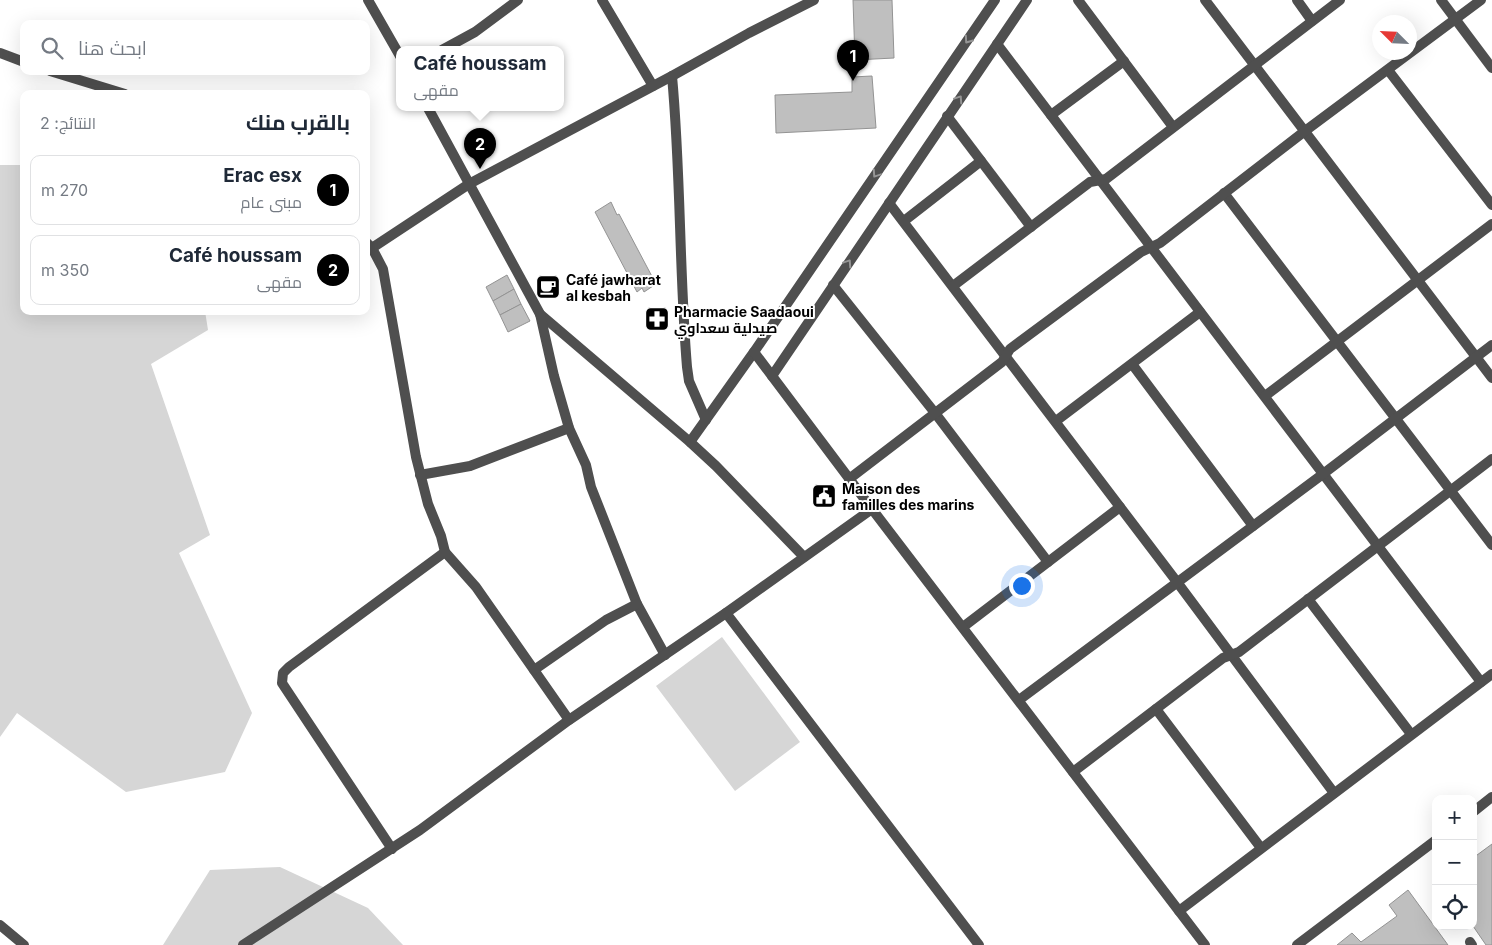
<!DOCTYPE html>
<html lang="ar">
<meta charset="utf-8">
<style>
:root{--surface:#fff;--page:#f2f2f3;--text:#1f2937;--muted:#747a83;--line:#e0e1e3;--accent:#000}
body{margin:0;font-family:Inter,Cairo,sans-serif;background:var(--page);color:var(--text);direction:rtl}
.controls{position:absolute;right:15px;bottom:15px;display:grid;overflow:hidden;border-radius:10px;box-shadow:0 5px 20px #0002}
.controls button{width:45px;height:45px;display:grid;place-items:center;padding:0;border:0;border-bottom:1px solid var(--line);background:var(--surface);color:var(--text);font:25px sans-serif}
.compass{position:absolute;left:1372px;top:15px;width:45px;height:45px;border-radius:50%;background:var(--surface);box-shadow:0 5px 20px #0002;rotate:294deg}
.you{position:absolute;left:1021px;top:585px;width:18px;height:18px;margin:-12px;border:4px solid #fff;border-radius:50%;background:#1a73e8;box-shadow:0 0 0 8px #1a73e833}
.badge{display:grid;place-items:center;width:32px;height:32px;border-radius:50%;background:var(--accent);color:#fff;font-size:16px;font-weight:700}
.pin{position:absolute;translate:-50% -41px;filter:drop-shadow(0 1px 2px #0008)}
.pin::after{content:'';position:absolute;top:26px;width:18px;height:15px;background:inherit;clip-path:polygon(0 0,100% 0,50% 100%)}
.popup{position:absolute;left:396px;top:46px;width:168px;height:65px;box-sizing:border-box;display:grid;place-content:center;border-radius:10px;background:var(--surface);filter:drop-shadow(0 1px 4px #0005);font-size:16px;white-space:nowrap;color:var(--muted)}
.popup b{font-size:19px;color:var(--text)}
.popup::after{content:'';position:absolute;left:50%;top:100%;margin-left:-10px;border:10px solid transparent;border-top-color:var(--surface)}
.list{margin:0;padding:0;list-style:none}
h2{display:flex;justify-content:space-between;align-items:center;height:65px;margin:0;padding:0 20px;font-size:21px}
h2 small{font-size:16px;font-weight:400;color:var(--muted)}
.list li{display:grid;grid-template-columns:32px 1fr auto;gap:15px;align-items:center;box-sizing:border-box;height:70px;margin:0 10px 10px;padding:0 10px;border:1px solid var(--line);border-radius:10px}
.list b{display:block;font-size:19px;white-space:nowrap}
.list p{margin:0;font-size:16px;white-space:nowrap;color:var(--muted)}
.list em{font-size:16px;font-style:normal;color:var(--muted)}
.icon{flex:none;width:28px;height:28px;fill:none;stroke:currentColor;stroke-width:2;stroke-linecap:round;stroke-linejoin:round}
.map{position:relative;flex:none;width:1492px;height:945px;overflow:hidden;direction:ltr}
.search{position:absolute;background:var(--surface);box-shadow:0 5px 20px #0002;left:20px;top:20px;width:350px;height:55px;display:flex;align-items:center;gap:12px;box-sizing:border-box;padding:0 18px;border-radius:10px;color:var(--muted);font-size:19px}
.panel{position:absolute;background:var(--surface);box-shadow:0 5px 20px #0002;left:20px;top:90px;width:350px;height:225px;border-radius:10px;direction:rtl}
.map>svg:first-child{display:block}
</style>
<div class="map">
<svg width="1492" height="945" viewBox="0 0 1492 945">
<rect width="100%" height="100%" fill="#fff"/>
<!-- green -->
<g fill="#d6d6d6">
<polygon points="0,165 24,165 24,311 205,311 208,330 151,364 210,535 179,553 252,713 225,772 126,792 17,713 0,737"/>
<polygon points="722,637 800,742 735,791 656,686"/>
<polygon points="280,867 368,908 403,945 163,945 210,870"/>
</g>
<!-- building -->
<g fill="#bfbfbf" stroke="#939393">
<polygon points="853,0 892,0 894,58 855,60"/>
<polygon points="872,76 876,128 776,133 775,95 852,92 852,77"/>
<polygon points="611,202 617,215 619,214 656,284 644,292 642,288 637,292 595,212"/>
<polygon points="507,275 514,289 493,301 486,287"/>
<polygon points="514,289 521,304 500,315 493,301"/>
<polygon points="521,304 530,321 508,332 500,315"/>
<polygon points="1492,844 1492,945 1486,945 1473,926 1473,858"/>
<polygon points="1408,890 1448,945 1337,945 1352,933 1361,942 1397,916 1389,905"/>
</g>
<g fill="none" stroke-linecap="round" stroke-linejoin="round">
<!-- pedestrian -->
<polyline stroke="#4f4f4f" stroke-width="10" points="1470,942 1472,945"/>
<!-- minor -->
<g stroke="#4f4f4f" stroke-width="10">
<polyline points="368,0 400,56"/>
<polyline points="602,0 653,86"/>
<polyline points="1078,0 1173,127"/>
<polyline points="1205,0 1492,378"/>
<polyline points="1297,0 1312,21"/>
<polyline points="1441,0 1492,68"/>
<polyline points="997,44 1481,682"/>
<polyline points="442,50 475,32 518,0"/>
<polyline points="0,53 24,62"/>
<polyline points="1388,70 1492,205"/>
<polyline points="50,71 125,94"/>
<path d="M672,76C681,173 679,270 687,367L689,381L706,420"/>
<polyline points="428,108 540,314 690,442 716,466 804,557"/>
<polyline points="1051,115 1124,61"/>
<polyline points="947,116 1031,227"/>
<polyline points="1224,193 1492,545"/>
<polyline points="889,203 1177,582 1334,793"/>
<polyline points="904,221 981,161"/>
<polyline points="366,242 372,248 383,269 416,457 428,504 441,536 445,552 476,587 569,720"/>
<polyline points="372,248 469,184 672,76 749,33 814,0"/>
<polyline points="833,285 935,413 1048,562"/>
<polyline points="953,286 1090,182 1106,179 1340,0"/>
<polyline points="540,314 554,376 569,428 586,465 591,487 637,604 665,655"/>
<polyline points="1132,364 1253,526"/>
<polyline points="1265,396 1492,224"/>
<polyline points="1056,421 1200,312"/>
<polyline points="690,442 754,352"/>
<polyline points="420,475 470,466 569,428"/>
<polyline points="849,479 1002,362 1010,349 1141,252 1160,243 1305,131 1481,0"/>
<polyline points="1308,599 1411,734"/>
<polyline points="726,613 979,945"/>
<polyline points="963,627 1120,507"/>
<polyline points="534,670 606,620 637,604"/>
<polyline points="1019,700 1323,474 1492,345"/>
<polyline points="1156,709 1261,848"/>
<polyline points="1073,772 1223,658 1239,652 1492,459"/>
<polyline points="1473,812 1492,797"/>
<polyline points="392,849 282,683 283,673 289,667 445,552"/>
<polyline points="1179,911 1492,674"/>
<polyline points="0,925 24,945"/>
<polyline points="243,945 420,830 569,720 726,613 872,509"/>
<polyline points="1297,945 1436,840"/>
</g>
<!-- tertiary -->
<g stroke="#4f4f4f" stroke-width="10">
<polyline points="995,0 754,352 872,509 1205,945"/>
<polyline points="772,376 1027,0"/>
</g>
</g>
<!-- one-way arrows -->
<defs><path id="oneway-chevron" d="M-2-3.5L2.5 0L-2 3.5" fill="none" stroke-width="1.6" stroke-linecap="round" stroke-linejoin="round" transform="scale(1.25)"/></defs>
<g stroke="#959595">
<use href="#oneway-chevron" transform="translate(968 40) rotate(125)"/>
<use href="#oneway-chevron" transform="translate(959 99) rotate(-56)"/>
<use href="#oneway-chevron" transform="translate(876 174) rotate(124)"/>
<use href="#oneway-chevron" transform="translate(848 263) rotate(-56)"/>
</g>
<!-- icons -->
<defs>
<symbol id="cafe-square" viewBox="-11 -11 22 22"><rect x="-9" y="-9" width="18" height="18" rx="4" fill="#000" stroke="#fff"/><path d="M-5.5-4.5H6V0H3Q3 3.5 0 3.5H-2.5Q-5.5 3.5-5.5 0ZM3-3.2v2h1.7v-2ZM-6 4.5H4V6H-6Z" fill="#fff"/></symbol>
<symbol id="pharmacy-square" viewBox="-11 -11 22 22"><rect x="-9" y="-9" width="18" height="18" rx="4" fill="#000" stroke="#fff"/><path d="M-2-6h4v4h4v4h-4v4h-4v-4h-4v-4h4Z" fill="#fff"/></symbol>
<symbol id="civic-square" viewBox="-11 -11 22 22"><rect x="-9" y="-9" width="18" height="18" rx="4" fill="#000" stroke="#fff"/><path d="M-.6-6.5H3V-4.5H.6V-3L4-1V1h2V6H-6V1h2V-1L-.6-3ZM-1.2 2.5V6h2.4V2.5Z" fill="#fff"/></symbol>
</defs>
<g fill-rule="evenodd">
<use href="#cafe-square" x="534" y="273" width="28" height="28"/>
<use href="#pharmacy-square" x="643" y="305" width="28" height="28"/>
<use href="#civic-square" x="810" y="482" width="28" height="28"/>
</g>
<g text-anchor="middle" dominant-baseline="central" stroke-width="4" stroke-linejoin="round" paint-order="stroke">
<!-- poi labels -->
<g font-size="14" font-weight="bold" fill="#000" stroke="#fff" text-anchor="start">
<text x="566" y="279">Café jawharat<tspan x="566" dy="16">al kesbah</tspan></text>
<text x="674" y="311">Pharmacie Saadaoui<tspan x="674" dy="16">صيدلية سعداوي</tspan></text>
<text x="842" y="488">Maison des<tspan x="842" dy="16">familles des marins</tspan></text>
</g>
</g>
</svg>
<div class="controls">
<button>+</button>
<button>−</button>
<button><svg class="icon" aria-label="locate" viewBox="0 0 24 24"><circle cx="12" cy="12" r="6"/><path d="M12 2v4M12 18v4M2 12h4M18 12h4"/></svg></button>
</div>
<svg class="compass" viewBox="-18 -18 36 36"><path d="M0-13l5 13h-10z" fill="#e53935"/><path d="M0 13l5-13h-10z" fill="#747a83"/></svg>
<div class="you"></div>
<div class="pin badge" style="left:853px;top:81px">1</div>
<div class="pin badge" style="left:480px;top:169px">2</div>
<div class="popup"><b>Café houssam</b>مقهى</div>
<div class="search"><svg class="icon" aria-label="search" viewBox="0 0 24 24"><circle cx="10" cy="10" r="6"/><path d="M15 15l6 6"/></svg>ابحث هنا</div>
<section class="panel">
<h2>بالقرب منك<small>النتائج: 2</small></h2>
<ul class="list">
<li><span class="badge">1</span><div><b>Erac esx</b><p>مبنى عام</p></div><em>270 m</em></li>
<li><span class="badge">2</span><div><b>Café houssam</b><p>مقهى</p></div><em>350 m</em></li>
</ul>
</section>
</div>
